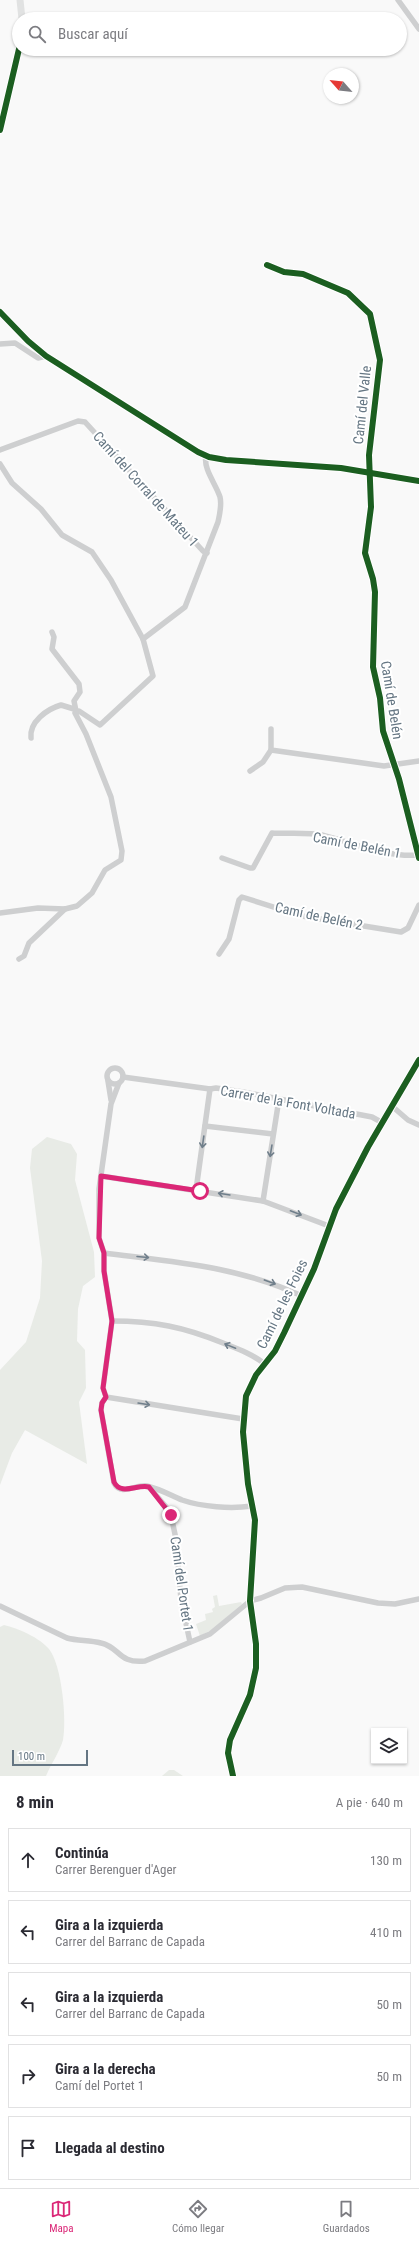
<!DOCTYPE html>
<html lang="es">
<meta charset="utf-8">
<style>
:root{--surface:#fff;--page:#f2f2f3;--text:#2b2b33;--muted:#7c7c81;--line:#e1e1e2;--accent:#db2777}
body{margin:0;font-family:"Roboto Condensed",sans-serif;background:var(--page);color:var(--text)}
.controls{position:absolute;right:12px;bottom:12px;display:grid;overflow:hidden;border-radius:0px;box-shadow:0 1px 3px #0004}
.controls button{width:36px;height:36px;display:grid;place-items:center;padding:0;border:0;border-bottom:1px solid var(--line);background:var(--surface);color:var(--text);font:20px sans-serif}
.compass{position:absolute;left:323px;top:68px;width:36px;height:36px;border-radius:50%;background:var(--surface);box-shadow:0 1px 3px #0004;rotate:297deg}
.scale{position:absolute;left:12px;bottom:10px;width:76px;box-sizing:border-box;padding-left:4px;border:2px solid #657683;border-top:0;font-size:11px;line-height:14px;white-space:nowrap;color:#657683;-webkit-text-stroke:3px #fff;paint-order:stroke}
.stop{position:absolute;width:12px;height:12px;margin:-9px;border:3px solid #db2777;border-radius:50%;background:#fff}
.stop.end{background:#db2777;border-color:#fff;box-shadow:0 1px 4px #0008}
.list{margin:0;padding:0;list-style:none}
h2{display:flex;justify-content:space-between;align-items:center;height:52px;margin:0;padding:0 16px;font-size:17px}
h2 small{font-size:13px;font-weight:400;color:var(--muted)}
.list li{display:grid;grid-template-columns:26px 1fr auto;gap:12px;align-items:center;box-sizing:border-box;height:64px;margin:0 8px 8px;padding:0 8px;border:1px solid var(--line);border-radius:0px}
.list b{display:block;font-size:15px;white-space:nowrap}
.list p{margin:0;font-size:13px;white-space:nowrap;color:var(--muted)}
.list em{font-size:13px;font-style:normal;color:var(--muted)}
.icon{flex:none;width:22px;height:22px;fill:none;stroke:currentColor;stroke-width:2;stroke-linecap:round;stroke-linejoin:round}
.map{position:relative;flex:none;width:419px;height:1776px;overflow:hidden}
.search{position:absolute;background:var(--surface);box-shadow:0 1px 3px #0004;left:12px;right:12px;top:12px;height:44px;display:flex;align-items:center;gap:10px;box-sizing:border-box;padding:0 14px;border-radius:22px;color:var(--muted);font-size:15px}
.sheet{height:412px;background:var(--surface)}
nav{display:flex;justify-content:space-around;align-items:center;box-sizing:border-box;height:56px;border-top:1px solid var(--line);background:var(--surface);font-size:11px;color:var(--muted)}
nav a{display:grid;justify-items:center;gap:2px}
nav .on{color:var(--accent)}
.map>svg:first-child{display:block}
</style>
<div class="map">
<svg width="419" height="1776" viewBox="0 0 419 1776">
<rect width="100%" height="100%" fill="#f9f9f9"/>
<!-- green -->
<g fill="#e8ebe6">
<polygon points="47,1137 71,1144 77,1154 75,1180 94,1252 95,1277 83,1286 78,1309 77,1341 85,1350 86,1388 79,1402 87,1464 25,1430 12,1453 0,1485 0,1370 26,1342 40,1298 42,1261 30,1168 32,1149"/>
<polygon points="217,1595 219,1606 241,1602 242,1604 212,1630 200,1636 196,1624 206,1620 205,1614 213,1612 212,1609 215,1607 213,1596"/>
<path d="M4,1625C18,1628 40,1638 49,1649C62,1665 67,1721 63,1740C60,1751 51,1764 46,1776H0V1627Z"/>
<polygon points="169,1770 174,1770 183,1776 162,1776"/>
</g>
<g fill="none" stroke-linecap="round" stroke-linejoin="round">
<!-- minor -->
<g stroke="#cecfd0" stroke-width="5.5">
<polyline points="398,0 419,29"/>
<polyline points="267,265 284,272 303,274 348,293 370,314 380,360 369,455 371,507 365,553 373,579 375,592 373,667 380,698 383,731 399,779 419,858"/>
<polyline points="0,344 15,343 38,358 46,356"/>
<polyline points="0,450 78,421 85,422 203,551 207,553"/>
<polyline points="0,464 12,483 41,509 62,535 92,552 111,580 143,639 153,676 100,725 79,711 75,713 86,734 111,797 122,851 121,860 105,870 92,893 77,906 65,909 38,908 0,913"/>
<polyline points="52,632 54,637 52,649 79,684 80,692 74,701 76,711"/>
<path d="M143,639L185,607L218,522C220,513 222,505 220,497C216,484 203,469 206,456"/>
<polyline points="271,729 271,750 384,766 419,761"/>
<path d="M31,738C29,722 47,709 61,705L74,709"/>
<polyline points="250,771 263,762 271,750"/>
<path d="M222,858L250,868H253L272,833C286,834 309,832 322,835C350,842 389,858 418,855"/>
<polyline points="219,954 229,939 239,900 242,897 302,916 401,932 408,928 419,905"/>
<polyline points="19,959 24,956 29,943 65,909"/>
<circle cx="115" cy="1076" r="8"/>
<polyline points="123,1077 210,1089 216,1088 243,1092 372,1117 381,1122"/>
<polyline points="108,1081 111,1100"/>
<path d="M119,1083L111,1104L99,1189V1238L104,1253V1271L112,1321L103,1388L106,1397L102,1403L101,1410L114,1483C121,1497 136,1484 147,1486C160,1489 170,1495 182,1500C202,1507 231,1509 252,1506"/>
<polyline points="393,1107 408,1120 419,1125"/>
<polyline points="205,1126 273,1134"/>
<polyline points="101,1176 263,1201 329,1226"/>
<polyline points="196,1190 210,1089"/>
<polyline points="263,1201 279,1099"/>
<path d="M104,1253C174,1262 237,1266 302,1296"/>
<path d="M112,1321C154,1321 184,1327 223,1343C238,1349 252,1354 265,1364"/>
<polyline points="106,1397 243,1419"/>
<polyline points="149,1487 167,1508 172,1520 176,1539 181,1600 190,1642"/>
<path d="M0,1606L67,1638C78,1641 89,1640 101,1643C120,1647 118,1664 145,1661L210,1634L250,1601L261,1598L285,1588L302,1587L378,1603L395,1604L419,1599"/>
<polyline points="233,1776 228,1753 230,1740 250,1695 256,1668 256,1644 250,1601 255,1520 248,1484 243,1432 246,1396 256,1375 275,1351 284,1333 314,1269 336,1209 368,1147 419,1060"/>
</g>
<!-- major -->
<g stroke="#e1e2e2" stroke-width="7">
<polyline points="20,0 22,19"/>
<polyline points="0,130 19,49"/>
<polyline points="0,312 28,341 46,356 198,452 209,457 226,460 341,468 419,481"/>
</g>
<defs>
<g id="cycleway">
<polyline points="0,130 19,49"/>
<polyline points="267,265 284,272 303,274 348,293 370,314 380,360 369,455 371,507 365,553 373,579 375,592 373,667 380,698 383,731 399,779 419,858"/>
<polyline points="0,312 28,341 46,356 198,452 209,457 226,460 341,468 419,481"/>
<polyline points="233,1776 228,1753 230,1740 250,1695 256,1668 256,1644 250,1601 255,1520 248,1484 243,1432 246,1396 256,1375 275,1351 284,1333 314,1269 336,1209 368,1147 419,1060"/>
</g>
</defs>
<!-- cycleway casing -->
<use href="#cycleway" stroke="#fff" stroke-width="8"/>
<!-- cycleway -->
<use href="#cycleway" stroke="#1b5e20" stroke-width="6"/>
</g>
<!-- one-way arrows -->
<defs><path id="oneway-shaft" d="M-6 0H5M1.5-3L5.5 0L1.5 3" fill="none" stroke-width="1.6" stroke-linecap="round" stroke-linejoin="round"/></defs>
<g stroke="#707f8b">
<use href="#oneway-shaft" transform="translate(203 1142) rotate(98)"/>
<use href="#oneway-shaft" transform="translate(271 1151) rotate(99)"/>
<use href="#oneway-shaft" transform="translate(224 1194) rotate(-171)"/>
<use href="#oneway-shaft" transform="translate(296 1213) rotate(21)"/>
<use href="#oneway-shaft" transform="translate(143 1257) rotate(5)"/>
<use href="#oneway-shaft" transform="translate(270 1282) rotate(20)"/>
<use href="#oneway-shaft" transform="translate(230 1346) rotate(-158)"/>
<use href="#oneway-shaft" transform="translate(144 1404) rotate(9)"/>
</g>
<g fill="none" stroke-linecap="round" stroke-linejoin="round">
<!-- route -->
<path stroke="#db2777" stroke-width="5" d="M171,1515L149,1487C137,1484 121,1496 114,1482L101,1410L102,1403L106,1397L103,1388L112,1321L104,1271V1253L99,1238L101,1176L200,1191"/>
</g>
<g text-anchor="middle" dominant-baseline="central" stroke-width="4" stroke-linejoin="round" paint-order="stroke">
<!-- street labels -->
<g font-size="14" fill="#657683" stroke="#fff">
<text transform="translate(362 405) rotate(-84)">Camí del Valle</text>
<text transform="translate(146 489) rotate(48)">Camí del Corral de Mateu 1</text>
<text transform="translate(392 700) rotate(81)">Camí de Belén</text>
<text transform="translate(357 845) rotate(11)">Camí de Belén 1</text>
<text transform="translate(319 916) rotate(12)">Camí de Belén 2</text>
<text transform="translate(288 1102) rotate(10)">Carrer de la Font Voltada</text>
<text transform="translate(282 1304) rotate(-64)">Camí de les Foies</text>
<text transform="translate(182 1584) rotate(82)">Camí del Portet 1</text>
</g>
</g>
</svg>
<div class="controls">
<button><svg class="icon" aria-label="layers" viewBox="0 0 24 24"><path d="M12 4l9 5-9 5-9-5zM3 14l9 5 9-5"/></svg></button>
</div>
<svg class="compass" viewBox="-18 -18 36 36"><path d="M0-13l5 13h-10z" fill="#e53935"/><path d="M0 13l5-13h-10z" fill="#7c7c81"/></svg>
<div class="scale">100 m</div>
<div class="stop" style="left:200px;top:1191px"></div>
<div class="stop end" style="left:171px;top:1515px"></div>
<div class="search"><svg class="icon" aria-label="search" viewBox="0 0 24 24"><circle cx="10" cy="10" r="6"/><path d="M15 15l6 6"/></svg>Buscar aquí</div>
</div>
<section class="sheet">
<h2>8 min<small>A pie · 640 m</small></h2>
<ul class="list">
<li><svg class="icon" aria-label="ahead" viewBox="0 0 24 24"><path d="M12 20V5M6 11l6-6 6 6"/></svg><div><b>Continúa</b><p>Carrer Berenguer d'Ager</p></div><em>130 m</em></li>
<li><svg class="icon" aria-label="left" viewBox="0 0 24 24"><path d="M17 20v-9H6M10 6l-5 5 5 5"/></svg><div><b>Gira a la izquierda</b><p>Carrer del Barranc de Capada</p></div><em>410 m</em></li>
<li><svg class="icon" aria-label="left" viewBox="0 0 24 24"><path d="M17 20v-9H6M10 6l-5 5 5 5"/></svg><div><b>Gira a la izquierda</b><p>Carrer del Barranc de Capada</p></div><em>50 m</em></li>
<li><svg class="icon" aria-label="right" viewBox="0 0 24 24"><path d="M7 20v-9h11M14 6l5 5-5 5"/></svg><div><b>Gira a la derecha</b><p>Camí del Portet 1</p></div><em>50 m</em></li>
<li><svg class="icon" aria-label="arrive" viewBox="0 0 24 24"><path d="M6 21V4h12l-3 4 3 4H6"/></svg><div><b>Llegada al destino</b></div></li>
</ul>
</section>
<nav>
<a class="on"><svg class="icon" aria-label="map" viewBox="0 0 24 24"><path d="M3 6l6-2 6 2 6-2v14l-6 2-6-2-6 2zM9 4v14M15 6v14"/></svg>Mapa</a>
<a><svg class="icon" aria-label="directions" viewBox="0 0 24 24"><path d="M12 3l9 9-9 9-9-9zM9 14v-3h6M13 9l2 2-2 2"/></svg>Cómo llegar</a>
<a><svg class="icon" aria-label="saved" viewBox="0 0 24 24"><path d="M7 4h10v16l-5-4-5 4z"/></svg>Guardados</a>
</nav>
